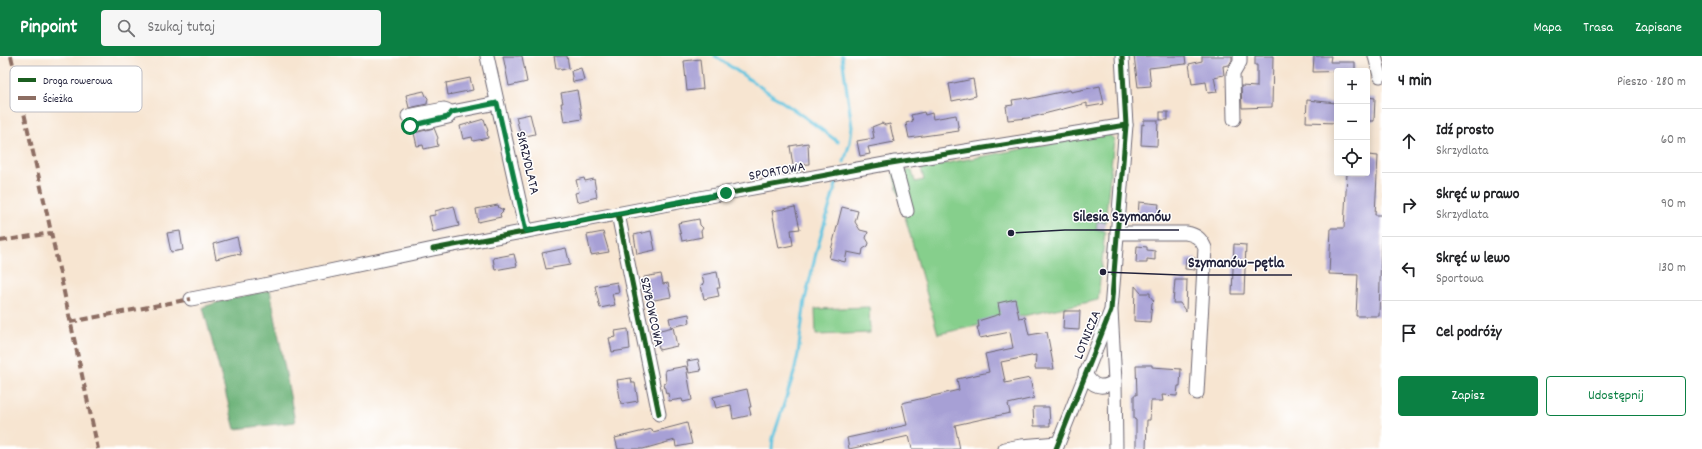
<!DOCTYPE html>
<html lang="pl">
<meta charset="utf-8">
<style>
:root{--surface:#fff;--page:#f6f6f6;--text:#202124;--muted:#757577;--line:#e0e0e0;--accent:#0b8043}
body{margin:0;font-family:Dekko,sans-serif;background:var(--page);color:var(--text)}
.controls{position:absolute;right:12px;top:12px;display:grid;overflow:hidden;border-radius:4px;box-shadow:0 2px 10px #0003}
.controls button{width:36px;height:36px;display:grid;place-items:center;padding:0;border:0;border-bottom:1px solid var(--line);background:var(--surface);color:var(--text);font:20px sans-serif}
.stop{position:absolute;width:12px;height:12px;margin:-9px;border:3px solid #0b8043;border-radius:50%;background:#fff}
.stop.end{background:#0b8043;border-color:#fff;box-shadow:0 1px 4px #0008}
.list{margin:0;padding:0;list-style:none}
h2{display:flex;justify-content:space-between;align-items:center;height:52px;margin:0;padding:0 16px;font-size:17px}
h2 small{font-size:13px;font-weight:400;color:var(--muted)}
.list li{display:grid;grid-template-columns:26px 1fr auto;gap:12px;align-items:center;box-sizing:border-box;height:64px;padding:0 16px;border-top:1px solid var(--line)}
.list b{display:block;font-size:15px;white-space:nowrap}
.list p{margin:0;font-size:13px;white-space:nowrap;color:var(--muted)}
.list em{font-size:13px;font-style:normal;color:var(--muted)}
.actions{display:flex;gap:8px;padding:12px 16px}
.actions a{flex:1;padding:9px 0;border:1px solid var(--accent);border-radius:4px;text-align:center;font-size:14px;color:var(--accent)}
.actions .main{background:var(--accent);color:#fff}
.icon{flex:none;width:22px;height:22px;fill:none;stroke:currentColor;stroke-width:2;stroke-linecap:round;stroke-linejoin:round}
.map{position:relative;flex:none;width:1382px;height:393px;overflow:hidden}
header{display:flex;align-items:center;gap:24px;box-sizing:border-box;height:56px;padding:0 20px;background:var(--accent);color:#fff}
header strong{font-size:19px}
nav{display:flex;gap:22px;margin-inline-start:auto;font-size:14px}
.search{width:280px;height:36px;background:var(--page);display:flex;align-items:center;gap:10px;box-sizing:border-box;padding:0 14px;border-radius:4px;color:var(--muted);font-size:15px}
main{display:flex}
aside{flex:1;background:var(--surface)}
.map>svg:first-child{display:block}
</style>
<header>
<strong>Pinpoint</strong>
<div class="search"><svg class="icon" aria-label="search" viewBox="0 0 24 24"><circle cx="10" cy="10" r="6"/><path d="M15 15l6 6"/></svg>Szukaj tutaj</div>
<nav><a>Mapa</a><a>Trasa</a><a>Zapisane</a></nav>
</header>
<main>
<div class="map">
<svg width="1382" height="393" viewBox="0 0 1382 393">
<rect width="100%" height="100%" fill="#fff"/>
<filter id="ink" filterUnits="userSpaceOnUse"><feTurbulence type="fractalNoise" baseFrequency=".025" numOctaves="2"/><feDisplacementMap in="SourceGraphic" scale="8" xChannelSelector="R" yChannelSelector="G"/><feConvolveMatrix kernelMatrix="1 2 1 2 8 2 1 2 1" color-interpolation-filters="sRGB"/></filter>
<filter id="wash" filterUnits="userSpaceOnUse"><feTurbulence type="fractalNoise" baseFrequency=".012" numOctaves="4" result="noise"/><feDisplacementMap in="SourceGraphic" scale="16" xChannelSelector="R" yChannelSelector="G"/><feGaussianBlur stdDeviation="0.9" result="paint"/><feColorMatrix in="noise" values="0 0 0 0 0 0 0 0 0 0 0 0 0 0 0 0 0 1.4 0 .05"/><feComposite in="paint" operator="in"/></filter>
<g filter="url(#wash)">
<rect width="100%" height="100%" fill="#f7e5d1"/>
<!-- industrial -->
<polygon fill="#c8bfd8" points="1097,165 1105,166 1105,175 1096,174"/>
<!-- green -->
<g fill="#86cf8c" stroke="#547864">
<polygon points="1107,77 1114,83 1105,166 1097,165 1096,173 1105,175 1098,244 938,278 893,118 912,114 915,126 924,124 921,112"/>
<polygon points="869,251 870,277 816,279 815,253"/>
</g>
<!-- forest -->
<polygon fill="#6cb278" stroke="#476a5a" points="270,234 295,366 235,373 203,251 229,243"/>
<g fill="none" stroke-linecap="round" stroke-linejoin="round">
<!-- stream -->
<g stroke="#62c5e0" stroke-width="3">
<polyline points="715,0 806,62 838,86"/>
<polyline points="842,0 852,71 850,86 844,106"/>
<polyline points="772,393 773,382 794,317 798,298 805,244 817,193 837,125"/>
</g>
</g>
<g id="blocks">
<!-- building -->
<g fill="#a7a0d5">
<polygon points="503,0 522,0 527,26 509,30"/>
<polygon points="554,0 567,0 569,12 561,14 560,12 556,12"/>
<polygon points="1134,0 1185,0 1186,8 1149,12 1151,30 1138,31"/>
<polygon points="1202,0 1232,0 1232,4 1229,9 1223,10 1224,19 1214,21 1217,36 1208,37 1206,26 1192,28 1189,8 1202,5"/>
<polygon points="1255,0 1273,0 1272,51 1242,52 1241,30 1257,31 1257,9 1255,9"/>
<polygon points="1314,0 1331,0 1330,6 1355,6 1355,15 1313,16"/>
<polygon points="700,3 703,33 687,35 684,5"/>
<polygon points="581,12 584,24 573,26 571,15"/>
<polygon points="470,22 473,34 448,39 446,27"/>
<polygon points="973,23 976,40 952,45 949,28"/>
<polygon points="1100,30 1104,48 1087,51 1087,47 1028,62 1008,64 1006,50 1013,49 1012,44 1027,42 1028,43 1070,34 1071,36"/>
<polygon points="577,34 582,63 564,66 561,47 563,47 561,37"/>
<polygon points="424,35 426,40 428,42 427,48 409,52 406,39"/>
<polygon points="1367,41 1375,42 1374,65 1367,65"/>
<polygon points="1307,44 1337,47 1337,67 1306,66"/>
<polygon points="924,56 925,59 932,57 933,63 956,59 959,75 909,82 906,67 913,65 911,59"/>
<rect x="1160" y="56" width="8" height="8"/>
<polygon points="530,58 535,78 521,81 516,61"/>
<polygon points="484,63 488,75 487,76 488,82 473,85 472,81 463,83 460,70"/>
<polygon points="1144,64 1158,64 1157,90 1141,89 1142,68 1144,69"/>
<polygon points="882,67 885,69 890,68 894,86 868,91 870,98 860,100 857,85 874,82 872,71"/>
<polygon points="434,72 438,82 437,84 438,90 424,93 423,89 417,90 414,77"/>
<polygon points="808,87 809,108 793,110 790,90"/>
<polygon points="1368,99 1378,100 1375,159 1382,159 1379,260 1356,260 1358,219 1329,218 1331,172 1344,172 1347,117 1367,117"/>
<polygon points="584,122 585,125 594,123 597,141 577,146 575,137 579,136 576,124"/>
<polygon points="1139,146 1159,148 1157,163 1138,161"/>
<polygon points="498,149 499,152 504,154 500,158 501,161 478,166 476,153"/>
<polygon points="454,150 459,170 433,176 429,160 435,159 435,155"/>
<polygon points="795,151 800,173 791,174 793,189 779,192 772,155"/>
<polygon points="842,151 858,155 855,166 860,174 868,176 866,182 869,187 868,190 863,193 862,199 847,196 845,206 829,202"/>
<polygon points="699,163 700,169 703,172 701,175 702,181 682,185 678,167"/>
<polygon points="180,175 183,194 171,196 167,177"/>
<polygon points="651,175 655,194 637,198 634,179"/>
<polygon points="603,176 609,196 591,199 587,179"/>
<polygon points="237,181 241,199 235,198 216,203 213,188"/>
<polygon points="1234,188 1246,189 1244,238 1232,238"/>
<polygon points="1137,190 1147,191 1147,194 1155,195 1155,204 1147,203 1147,207 1136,207"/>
<polygon points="566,192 570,209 546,213 542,197"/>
<polygon points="514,198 517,210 495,214 493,202"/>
<polygon points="1186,202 1195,202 1195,214 1185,213"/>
<polygon points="717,216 720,232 717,232 719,240 704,243 701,229 704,228 702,219"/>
<polygon points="661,218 663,228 668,227 671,241 649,245 644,221"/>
<polygon points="1175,224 1187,224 1186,256 1180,247 1173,247"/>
<polygon points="617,226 619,237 612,238 615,249 600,252 595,230"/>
<polygon points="1135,230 1141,237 1150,237 1150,240 1154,245 1152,247 1150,266 1134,265"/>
<polygon points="1015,243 1019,262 1025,261 1029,279 1047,276 1054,313 1035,313 1036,299 1001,306 1005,325 1005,327 1030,322 1034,342 1008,348 1010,357 955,369 960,393 912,393 909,380 849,393 847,382 907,369 902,347 959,334 957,323 989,316 985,298 1013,292 1010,276 980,282 977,271 979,271 978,265 1000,258 998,247"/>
<polygon points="1064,255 1080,255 1079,274 1063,273"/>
<polygon points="689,258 690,267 671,271 669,262"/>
<polygon points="673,271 677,290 659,294 656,275"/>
<polygon points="628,273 630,293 612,296 609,282 616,281 615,275"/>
<polygon points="698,303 701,315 689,317 687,305"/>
<polygon points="1136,309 1152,309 1152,311 1181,313 1180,330 1178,330 1177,340 1162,339 1163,345 1151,345 1150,364 1147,364 1146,393 1136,393 1136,364 1134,363 1134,339 1137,339"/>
<polygon points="686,310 692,344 683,346 682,343 669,345 668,337 666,338 664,328 666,327 665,314"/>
<polygon points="631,322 632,327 635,327 638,345 621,348 617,324"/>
<polygon points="747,333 751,351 749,351 751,359 733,363 731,349 716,352 713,341"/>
<polygon points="1033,351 1049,351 1050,370 1034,370"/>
<polygon points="687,367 692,388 676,391 675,384 643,393 618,393 615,382 652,373 653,376"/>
</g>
</g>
</g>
<g filter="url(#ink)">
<use href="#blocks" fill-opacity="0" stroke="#6d6670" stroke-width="1"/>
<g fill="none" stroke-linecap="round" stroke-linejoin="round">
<defs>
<g id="minor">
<polyline points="487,0 526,175"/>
<polyline points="1375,0 1380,20"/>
<polyline points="408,60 444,53 447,54"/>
<polyline points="1234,63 1233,18 1240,6 1240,0"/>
<polyline points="410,70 448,61 452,56 497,47"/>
<polyline points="894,106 907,155"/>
<polyline points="618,158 659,358"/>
<path d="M1117,177H1186C1197,179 1201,183 1205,192L1197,337"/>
<polyline points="191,243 259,230 433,193 726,137 885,108 1126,69"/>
<path d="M1085,317C1092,331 1102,334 1115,325"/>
<polyline points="1005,393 1021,390 1058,387"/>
<polyline points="1056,393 1110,257"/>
<polyline points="1116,393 1115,325 1111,254 1126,69 1122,0"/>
</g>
</defs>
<!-- minor casing -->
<use href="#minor" stroke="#6d6670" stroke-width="15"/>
<!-- minor -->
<use href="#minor" stroke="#fff" stroke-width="13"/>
<!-- quiet -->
<g stroke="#8d6e63" stroke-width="4" stroke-dasharray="8 4" stroke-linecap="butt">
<polyline points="11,0 46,153 98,393"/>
<polyline points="0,185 51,177"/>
<polyline points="70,266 191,243"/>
</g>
<defs>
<g id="cycleway">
<polyline points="618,158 659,358"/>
<polyline points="433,193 885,108 1126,69"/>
<polyline points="1056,393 1111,254 1126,69 1122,0"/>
</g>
</defs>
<!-- cycleway casing -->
<use href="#cycleway" stroke="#fff" stroke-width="8"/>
<!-- cycleway -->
<use href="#cycleway" stroke="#1b5e20" stroke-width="5"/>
</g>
</g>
<g fill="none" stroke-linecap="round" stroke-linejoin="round" filter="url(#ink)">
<!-- route -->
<polyline stroke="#0b8043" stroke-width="5" points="410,70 448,61 452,56 497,47 526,175 726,137"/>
</g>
<g text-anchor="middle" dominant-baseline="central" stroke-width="3" stroke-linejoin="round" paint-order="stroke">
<!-- street labels -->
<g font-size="14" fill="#22223b" stroke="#fff">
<text transform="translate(527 107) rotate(77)">SKRZYDLATA</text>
<text transform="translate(777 116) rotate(-10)">SPORTOWA</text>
<text transform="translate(651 256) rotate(78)">SZYBOWCOWA</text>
<text transform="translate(1088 279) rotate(-68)">LOTNICZA</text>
</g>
</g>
<!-- legend -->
<rect x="10" y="10" width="132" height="46" rx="6" fill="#fff" stroke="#bdbdc4" stroke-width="1"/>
<rect x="18" y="22" width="18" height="4" fill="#1b5e20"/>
<rect x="18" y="40" width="18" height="4" fill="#8d6e63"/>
<g font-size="11" fill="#22223b">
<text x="43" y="28">Droga rowerowa</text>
<text x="43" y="46">Ścieżka</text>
</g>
<!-- callouts -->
<path fill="none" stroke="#22223b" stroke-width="1.5" d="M1011 177L1065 174H1179M1103 216L1180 219H1292"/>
<g fill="#22223b" stroke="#fff" stroke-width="1.5">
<circle cx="1011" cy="177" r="4"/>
<circle cx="1103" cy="216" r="4"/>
</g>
<g font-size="15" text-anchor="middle" font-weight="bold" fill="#22223b" stroke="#fff" stroke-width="3" stroke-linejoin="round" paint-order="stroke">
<text x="1122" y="165">Silesia Szymanów</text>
<text x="1236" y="211">Szymanów–pętla</text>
</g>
</svg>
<div class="controls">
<button>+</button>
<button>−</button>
<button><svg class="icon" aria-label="locate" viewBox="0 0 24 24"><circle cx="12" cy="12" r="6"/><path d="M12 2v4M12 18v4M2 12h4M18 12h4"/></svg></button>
</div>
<div class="stop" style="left:410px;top:70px"></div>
<div class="stop end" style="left:726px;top:137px"></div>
</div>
<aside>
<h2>4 min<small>Pieszo · 280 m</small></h2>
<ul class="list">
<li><svg class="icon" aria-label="ahead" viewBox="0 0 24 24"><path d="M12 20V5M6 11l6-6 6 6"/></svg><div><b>Idź prosto</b><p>Skrzydlata</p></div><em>60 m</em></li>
<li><svg class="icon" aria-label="right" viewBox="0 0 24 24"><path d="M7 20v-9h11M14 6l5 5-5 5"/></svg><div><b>Skręć w prawo</b><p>Skrzydlata</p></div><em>90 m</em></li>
<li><svg class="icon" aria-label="left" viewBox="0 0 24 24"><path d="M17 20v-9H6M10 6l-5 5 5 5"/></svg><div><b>Skręć w lewo</b><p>Sportowa</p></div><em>130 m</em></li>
<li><svg class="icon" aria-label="arrive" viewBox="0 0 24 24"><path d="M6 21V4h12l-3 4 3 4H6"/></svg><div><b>Cel podróży</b></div></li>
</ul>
<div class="actions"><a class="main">Zapisz</a><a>Udostępnij</a></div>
</aside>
</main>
